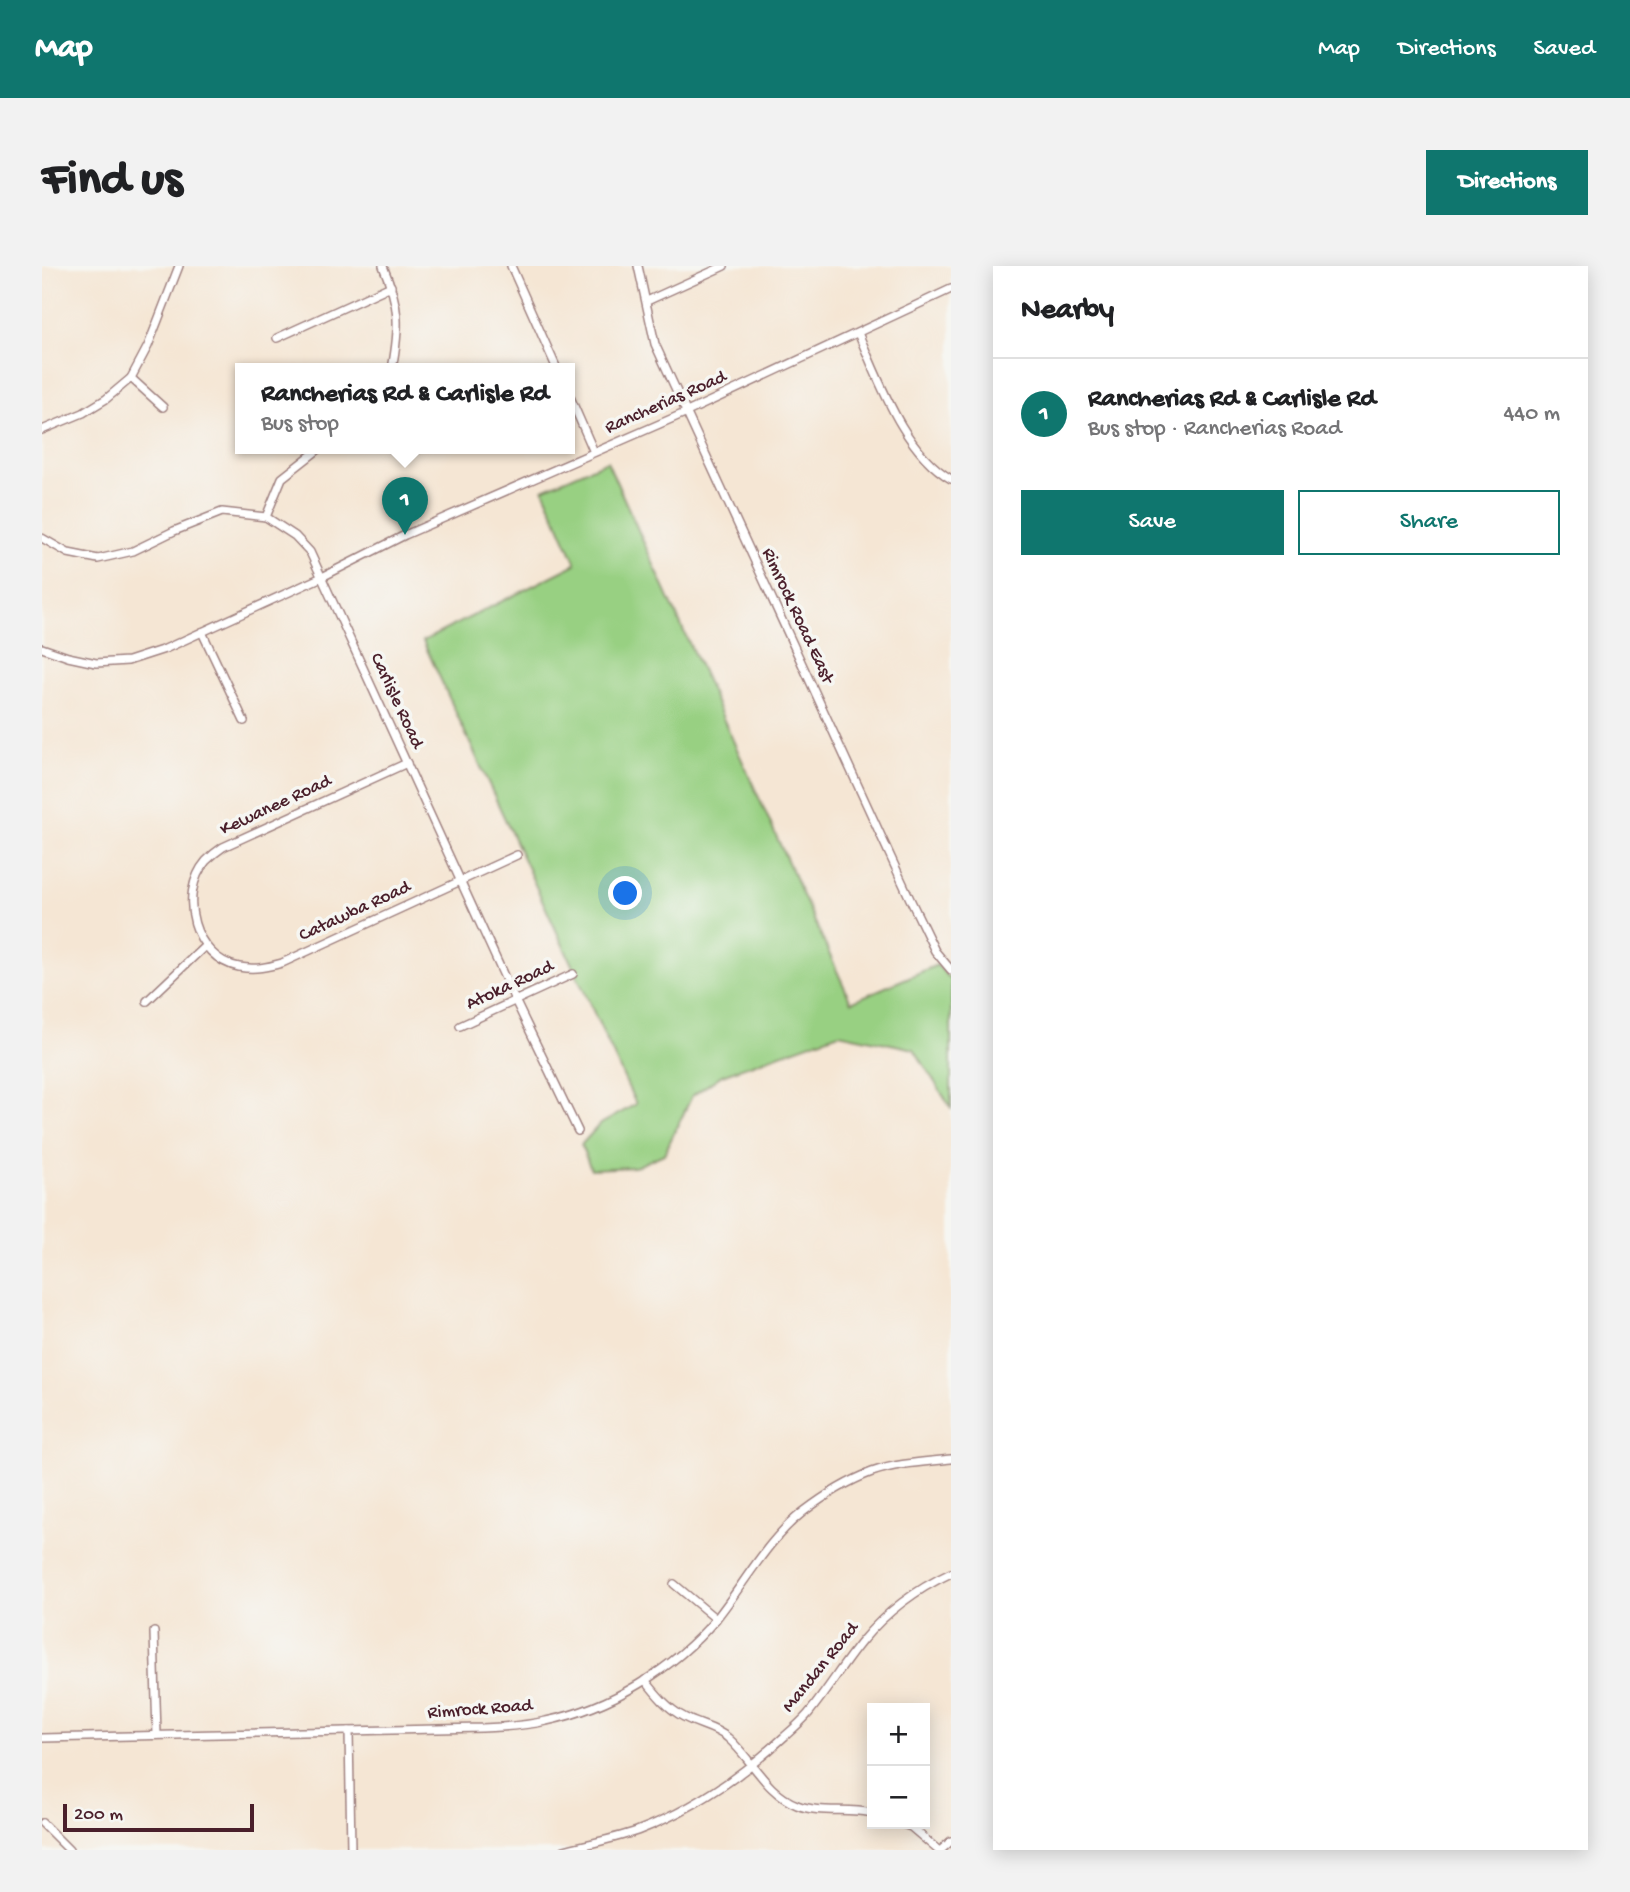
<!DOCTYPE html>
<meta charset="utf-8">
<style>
:root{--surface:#fff;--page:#f2f2f2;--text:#202124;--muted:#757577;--line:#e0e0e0;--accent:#0f766e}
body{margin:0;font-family:"Gochi Hand",sans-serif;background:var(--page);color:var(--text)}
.controls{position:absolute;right:21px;bottom:21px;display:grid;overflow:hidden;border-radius:0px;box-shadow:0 4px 18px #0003}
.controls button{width:63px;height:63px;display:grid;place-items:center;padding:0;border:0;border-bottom:2px solid var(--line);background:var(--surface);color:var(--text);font:35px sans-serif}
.scale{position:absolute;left:21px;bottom:18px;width:191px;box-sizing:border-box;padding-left:7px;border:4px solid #4a1f2b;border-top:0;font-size:19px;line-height:24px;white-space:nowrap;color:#4a1f2b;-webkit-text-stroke:5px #f6f6f2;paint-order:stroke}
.you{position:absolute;left:584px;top:628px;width:24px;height:24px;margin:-18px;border:5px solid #fff;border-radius:50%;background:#1a73e8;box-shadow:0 0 0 10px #1a73e833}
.badge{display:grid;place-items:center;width:46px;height:46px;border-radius:50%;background:var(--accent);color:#fff;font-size:23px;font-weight:700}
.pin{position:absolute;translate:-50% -58px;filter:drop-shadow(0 2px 4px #0008)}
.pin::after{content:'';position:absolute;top:37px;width:24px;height:21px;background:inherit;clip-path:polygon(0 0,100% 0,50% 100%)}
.popup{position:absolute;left:193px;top:97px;width:340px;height:91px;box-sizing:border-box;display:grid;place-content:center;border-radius:0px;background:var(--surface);filter:drop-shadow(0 2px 5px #0005);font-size:23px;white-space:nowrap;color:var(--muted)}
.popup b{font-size:26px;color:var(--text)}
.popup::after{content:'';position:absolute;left:50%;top:100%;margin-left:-14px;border:14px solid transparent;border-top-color:var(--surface)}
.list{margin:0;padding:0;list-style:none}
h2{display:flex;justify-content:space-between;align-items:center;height:91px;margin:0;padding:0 28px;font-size:30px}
h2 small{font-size:23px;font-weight:400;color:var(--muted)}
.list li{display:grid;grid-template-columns:46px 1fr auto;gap:21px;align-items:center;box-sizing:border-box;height:112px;padding:0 28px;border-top:2px solid var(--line)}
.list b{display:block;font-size:26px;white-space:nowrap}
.list p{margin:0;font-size:23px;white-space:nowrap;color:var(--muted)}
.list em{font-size:23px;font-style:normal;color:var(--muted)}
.actions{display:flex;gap:14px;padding:21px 28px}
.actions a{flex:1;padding:16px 0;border:2px solid var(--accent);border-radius:0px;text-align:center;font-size:24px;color:var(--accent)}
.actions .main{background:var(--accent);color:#fff}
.map{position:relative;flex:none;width:909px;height:1584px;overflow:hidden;border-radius:0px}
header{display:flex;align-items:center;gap:42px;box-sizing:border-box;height:98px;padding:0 35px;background:var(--accent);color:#fff}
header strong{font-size:33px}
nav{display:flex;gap:38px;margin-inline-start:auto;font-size:24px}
.intro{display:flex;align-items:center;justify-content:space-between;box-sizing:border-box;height:168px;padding:0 42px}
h1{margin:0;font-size:49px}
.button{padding:18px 32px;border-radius:0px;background:var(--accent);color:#fff;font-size:24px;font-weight:700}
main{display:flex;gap:42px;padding:0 42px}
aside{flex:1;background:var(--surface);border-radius:0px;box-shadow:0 4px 18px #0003}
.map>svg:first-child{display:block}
</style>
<header>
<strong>Map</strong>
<nav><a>Map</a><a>Directions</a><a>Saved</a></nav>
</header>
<div class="intro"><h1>Find us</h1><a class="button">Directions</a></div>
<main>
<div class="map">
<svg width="909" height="1584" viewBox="0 0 909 1584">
<rect width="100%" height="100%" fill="#f6f6f2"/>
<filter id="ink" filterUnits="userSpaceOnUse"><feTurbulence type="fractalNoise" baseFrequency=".0143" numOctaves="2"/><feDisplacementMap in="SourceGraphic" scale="14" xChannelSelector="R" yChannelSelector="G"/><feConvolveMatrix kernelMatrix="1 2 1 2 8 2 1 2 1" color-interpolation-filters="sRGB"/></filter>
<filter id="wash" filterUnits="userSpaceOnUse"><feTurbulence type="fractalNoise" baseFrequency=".00686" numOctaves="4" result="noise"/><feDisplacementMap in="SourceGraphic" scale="28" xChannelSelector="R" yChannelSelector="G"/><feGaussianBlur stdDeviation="1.57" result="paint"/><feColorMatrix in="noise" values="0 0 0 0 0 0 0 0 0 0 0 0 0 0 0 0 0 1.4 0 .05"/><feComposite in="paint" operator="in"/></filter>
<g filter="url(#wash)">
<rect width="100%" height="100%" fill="#f5e6d4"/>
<!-- green -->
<polygon fill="#98d082" stroke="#717856" stroke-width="2" points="565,195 809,736 895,699 909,714 909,842 872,783 797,767 680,809 650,830 622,888 593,901 549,903 539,879 557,859 594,838 381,375 534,298 501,223"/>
</g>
<g filter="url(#ink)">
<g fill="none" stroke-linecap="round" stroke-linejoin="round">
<defs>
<g id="minor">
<path d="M341,0C358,41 358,60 350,103"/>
<polyline points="469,0 515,103"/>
<polyline points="596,0 613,78 868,633 893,685 909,704"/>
<polyline points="605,35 682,0"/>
<path d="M816,67C838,116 861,185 909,213"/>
<polyline points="235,72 349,20"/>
<polyline points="89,112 121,141"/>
<polyline points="528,131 552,186"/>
<polyline points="0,164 41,147 64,133 89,112 106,80 137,0"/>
<polyline points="224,251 240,212 277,183"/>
<polyline points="0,272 26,287 56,293 91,285 132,265 180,246 224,251 253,270 268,286 473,734 536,865"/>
<polyline points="160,366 202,455"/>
<polyline points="0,382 26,391 54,397 86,395 123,383 280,311 363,269 645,146 909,23"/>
<path d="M365,497L181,581C175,585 169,590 164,595C135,629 152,692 197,701C213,704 226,701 240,697L475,589"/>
<polyline points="105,735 163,680"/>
<polyline points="418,760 531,708"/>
<polyline points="632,1318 674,1353"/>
<polyline points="112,1366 115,1469"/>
<path d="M603,1414C614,1428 626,1443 642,1451C656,1459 674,1461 686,1472C710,1493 724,1527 755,1539C778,1548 806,1541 830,1547"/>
<polyline points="307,1465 309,1584"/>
<path d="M0,1472L440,1462C462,1461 483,1460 504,1455C568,1442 632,1403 674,1353C703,1317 725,1274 761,1246C782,1230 806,1215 830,1206C855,1197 883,1196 909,1193"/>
<polyline points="0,1557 27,1584"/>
<polyline points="861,1558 869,1561 896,1584"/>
<path d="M522,1584C546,1578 571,1573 595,1565C650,1544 700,1510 743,1470C751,1463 759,1456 766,1448C785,1425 801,1398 820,1375C844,1346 875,1323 909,1307"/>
<polyline points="899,1584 909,1575"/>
</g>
</defs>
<!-- minor casing -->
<use href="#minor" stroke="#a08280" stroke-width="10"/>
<!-- minor -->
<use href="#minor" stroke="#fff" stroke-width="7"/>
</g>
</g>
<g text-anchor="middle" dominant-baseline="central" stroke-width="7" stroke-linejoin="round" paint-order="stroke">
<!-- street labels -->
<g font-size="19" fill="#4a1f2b" stroke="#f6f6f2">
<text transform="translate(624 137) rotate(-24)">Rancherias Road</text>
<text transform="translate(755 350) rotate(65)">Rimrock Road East</text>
<text transform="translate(354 435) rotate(65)">Carlisle Road</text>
<text transform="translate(234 540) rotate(-25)">Kewanee Road</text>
<text transform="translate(313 646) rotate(-25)">Catawba Road</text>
<text transform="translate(468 720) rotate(-25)">Atoka Road</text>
<text transform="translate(779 1402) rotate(-51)">Mandan Road</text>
<text transform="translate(438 1444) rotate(-4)">Rimrock Road</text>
</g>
</g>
</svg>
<div class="controls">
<button>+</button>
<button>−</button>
</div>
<div class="scale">200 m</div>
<div class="you"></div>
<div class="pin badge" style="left:363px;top:269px">1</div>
<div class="popup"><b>Rancherias Rd &amp; Carlisle Rd</b>Bus stop</div>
</div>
<aside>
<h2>Nearby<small></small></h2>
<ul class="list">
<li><span class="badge">1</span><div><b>Rancherias Rd &amp; Carlisle Rd</b><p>Bus stop · Rancherias Road</p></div><em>440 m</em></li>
</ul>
<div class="actions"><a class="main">Save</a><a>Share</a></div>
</aside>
</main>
